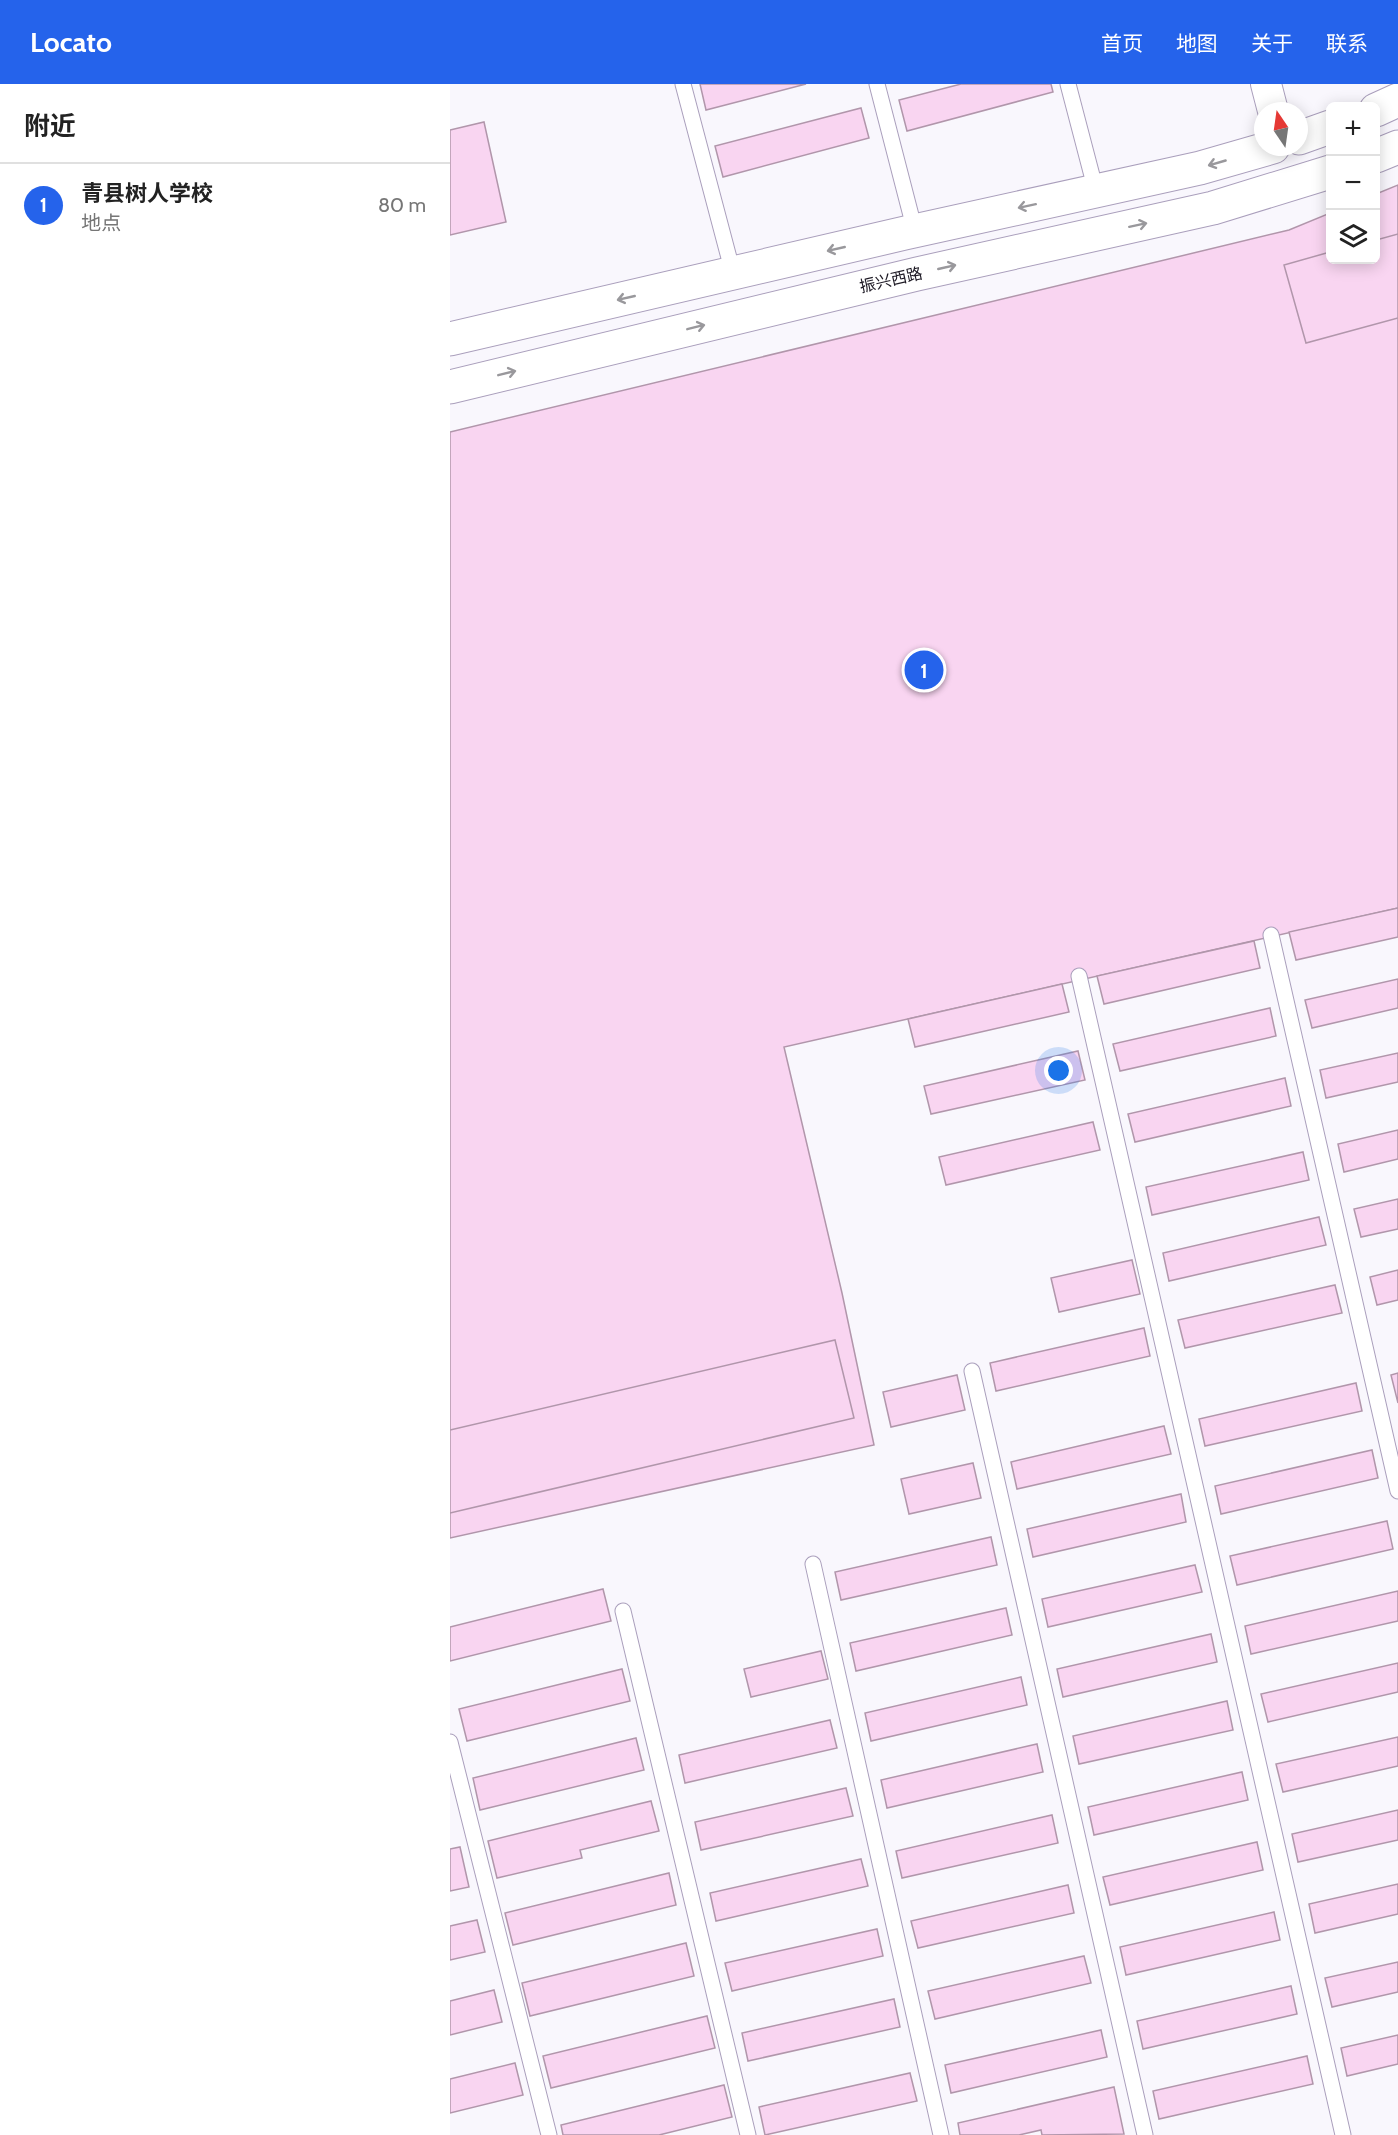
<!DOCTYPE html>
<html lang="zh">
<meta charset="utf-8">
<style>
:root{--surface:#fff;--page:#f6f6f6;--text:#222;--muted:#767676;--line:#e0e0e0;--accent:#2563eb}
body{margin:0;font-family:Cabin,"Noto Sans SC",sans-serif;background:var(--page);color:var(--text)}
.controls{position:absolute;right:18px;top:18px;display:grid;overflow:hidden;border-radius:9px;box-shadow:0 3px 15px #0003}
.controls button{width:54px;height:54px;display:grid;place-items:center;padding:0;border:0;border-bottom:2px solid var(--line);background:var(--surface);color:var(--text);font:30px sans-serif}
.compass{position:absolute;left:804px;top:18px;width:54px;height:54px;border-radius:50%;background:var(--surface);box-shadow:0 3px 15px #0003;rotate:347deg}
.you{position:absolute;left:609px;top:987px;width:21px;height:21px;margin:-15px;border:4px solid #fff;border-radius:50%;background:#1a73e8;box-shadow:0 0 0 9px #1a73e833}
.badge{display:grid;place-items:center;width:39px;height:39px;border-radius:50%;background:var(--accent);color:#fff;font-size:20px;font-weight:700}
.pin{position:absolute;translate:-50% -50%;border:3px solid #fff;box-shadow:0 2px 6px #0006}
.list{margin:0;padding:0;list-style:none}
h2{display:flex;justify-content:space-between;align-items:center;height:78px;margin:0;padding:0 24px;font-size:26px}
h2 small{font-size:20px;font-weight:400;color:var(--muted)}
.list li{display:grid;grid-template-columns:39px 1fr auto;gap:18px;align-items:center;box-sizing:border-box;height:84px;padding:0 24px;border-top:2px solid var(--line)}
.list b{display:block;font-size:22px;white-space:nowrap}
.list p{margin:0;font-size:20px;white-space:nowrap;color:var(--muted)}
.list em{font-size:20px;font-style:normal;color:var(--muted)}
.icon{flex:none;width:33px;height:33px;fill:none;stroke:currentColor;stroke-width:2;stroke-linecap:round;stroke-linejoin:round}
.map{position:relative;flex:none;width:948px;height:2051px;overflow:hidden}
header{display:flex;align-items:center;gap:36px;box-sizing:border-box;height:84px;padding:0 30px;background:var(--accent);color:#fff}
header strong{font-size:28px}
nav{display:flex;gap:33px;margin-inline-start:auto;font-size:21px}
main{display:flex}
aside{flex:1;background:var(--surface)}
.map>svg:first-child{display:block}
</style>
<header>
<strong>Locato</strong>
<nav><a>首页</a><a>地图</a><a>关于</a><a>联系</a></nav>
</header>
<main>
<aside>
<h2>附近<small></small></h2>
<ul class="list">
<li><span class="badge">1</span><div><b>青县树人学校</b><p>地点</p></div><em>80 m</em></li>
</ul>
</aside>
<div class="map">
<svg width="948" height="2051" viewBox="0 0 948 2051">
<rect width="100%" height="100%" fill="#f9f7fd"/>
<!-- building -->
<g fill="#f9d5f1" stroke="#b196ab" stroke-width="1.5">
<polygon points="250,0 356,0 256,26"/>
<polygon points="511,0 601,0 603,8 457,47 449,16"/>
<polygon points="411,24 419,54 273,93 265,62"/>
<polygon points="34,38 56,138 0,151 0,46"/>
<polygon points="948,101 948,824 334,963 392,1209 424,1361 0,1454 0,348 839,146 880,129 880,176 926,176 926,110"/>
<polygon points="948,150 948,234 856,259 834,181 880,168 880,176 926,176 926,156"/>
<polygon points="948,824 948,853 846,876 839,848"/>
<polygon points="804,857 810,884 654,920 647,892"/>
<polygon points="948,895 948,924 862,944 855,916"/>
<polygon points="612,900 619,928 465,963 458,935"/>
<polygon points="820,924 826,952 670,987 663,960"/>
<polygon points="628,967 635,996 481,1030 474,1002"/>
<polygon points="948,969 948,998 876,1014 870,986"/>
<polygon points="835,994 841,1022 685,1058 678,1030"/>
<polygon points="643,1038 650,1066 496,1101 489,1073"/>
<polygon points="948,1046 948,1075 894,1088 888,1060"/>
<polygon points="853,1068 859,1096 702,1131 696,1103"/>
<polygon points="948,1115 948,1145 911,1153 904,1125"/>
<polygon points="869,1133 876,1161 719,1197 713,1169"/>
<polygon points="682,1176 690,1210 609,1228 601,1194"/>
<polygon points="948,1186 948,1216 927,1221 920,1193"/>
<polygon points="885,1201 892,1229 735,1264 728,1236"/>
<polygon points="694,1244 700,1272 546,1307 540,1279"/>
<polygon points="385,1256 404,1334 0,1429 0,1346"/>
<polygon points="948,1289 948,1319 941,1291"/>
<polygon points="507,1291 515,1326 441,1343 433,1308"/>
<polygon points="906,1299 912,1327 755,1362 749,1335"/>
<polygon points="714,1342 721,1370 567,1405 561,1378"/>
<polygon points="922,1366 928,1394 771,1430 765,1402"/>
<polygon points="523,1379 531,1414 459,1430 451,1395"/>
<polygon points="731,1410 736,1438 583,1473 577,1445"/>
<polygon points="937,1437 943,1465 787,1501 780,1472"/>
<polygon points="541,1453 547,1481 391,1516 385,1488"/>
<polygon points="745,1481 752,1508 598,1543 592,1515"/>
<polygon points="153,1505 161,1537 0,1577 0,1543"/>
<polygon points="948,1507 948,1537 801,1570 795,1542"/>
<polygon points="556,1524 562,1551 406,1587 400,1559"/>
<polygon points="761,1550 767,1578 613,1613 607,1585"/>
<polygon points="371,1567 378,1595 301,1613 294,1585"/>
<polygon points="948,1579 948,1608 818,1638 811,1610"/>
<polygon points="172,1585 180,1617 17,1657 9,1625"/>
<polygon points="571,1593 577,1621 421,1657 415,1629"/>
<polygon points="777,1617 783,1646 629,1680 623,1652"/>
<polygon points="380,1636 387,1664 235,1699 229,1671"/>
<polygon points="948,1653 948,1682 833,1708 826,1680"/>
<polygon points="186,1654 194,1686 30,1726 23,1694"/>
<polygon points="587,1660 593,1688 437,1724 431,1696"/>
<polygon points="792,1688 798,1716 644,1751 638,1723"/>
<polygon points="396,1704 403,1732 251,1766 245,1738"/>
<polygon points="201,1717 209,1747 130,1766 132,1774 47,1794 38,1757"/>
<polygon points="948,1726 948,1756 848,1778 842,1750"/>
<polygon points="602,1731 608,1759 452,1794 446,1767"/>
<polygon points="807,1758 813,1786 660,1821 653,1793"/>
<polygon points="10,1763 19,1803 0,1807 0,1765"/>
<polygon points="411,1775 418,1802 266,1837 260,1809"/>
<polygon points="219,1789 226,1821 63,1861 55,1829"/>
<polygon points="948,1800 948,1830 865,1849 859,1820"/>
<polygon points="618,1801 624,1829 468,1864 461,1837"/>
<polygon points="824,1828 830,1856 676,1891 670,1863"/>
<polygon points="27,1836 35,1868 0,1876 0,1842"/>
<polygon points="427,1845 433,1872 282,1907 275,1879"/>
<polygon points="236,1859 244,1892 80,1932 72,1899"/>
<polygon points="634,1872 641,1899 485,1935 478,1907"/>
<polygon points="948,1878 948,1908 882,1923 875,1894"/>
<polygon points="841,1902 847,1930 693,1965 687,1937"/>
<polygon points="44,1906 52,1938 0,1951 0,1917"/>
<polygon points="444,1915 450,1943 298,1977 292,1949"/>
<polygon points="257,1932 265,1964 101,2004 93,1972"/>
<polygon points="651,1946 657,1973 501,2009 495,1981"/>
<polygon points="948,1951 948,1980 897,1992 891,1964"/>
<polygon points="857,1972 863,2000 709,2035 703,2007"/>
<polygon points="65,1979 73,2011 0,2029 0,1995"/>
<polygon points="460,1989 467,2017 315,2051 309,2023"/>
<polygon points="274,2001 282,2033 209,2051 113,2051 111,2041"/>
<polygon points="664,2003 674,2050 592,2051 591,2046 569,2051 510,2051 508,2039"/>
</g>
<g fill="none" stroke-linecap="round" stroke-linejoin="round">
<defs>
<g id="lane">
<polyline points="233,0 283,189"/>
<polyline points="427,0 465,147"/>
<polyline points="618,0 646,107"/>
<polyline points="821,851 948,1407"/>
<polyline points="629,892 893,2051"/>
<polyline points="522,1287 695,2051"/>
<polyline points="363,1480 491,2051"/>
<polyline points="173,1527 298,2051"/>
<polyline points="0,1658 99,2051"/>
</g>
<polyline id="street" points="816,0 823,27"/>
<g id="secondary">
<polyline points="926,26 948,16"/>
<polyline points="849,54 880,43"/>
<polyline points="926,72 948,63"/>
<polyline points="0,255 455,149 750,84 823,63"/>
<polyline points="0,303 467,190 763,124 880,88"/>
</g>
</defs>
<!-- lane casing -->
<use href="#lane" stroke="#aa9fbc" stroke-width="17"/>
<!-- street casing -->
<use href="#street" stroke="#aa9fbc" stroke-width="32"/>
<!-- secondary casing -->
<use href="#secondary" stroke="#aa9fbc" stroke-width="35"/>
<!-- lane -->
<use href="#lane" stroke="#fff" stroke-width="15"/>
<!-- street -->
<use href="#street" stroke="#fff" stroke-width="30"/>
<!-- secondary -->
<use href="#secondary" stroke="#fff" stroke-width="33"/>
</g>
<!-- one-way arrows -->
<defs><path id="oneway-shaft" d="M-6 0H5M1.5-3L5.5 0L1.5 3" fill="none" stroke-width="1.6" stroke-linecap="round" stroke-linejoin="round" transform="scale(1.5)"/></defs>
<g stroke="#99989c">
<use href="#oneway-shaft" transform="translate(767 79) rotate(164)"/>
<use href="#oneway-shaft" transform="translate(577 122) rotate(168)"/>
<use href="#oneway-shaft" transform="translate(688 141) rotate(-12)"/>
<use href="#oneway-shaft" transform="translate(386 165) rotate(167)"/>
<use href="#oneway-shaft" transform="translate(497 183) rotate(-13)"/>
<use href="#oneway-shaft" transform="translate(176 214) rotate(167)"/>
<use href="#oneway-shaft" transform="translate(246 243) rotate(-14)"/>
<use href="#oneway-shaft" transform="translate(57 289) rotate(-14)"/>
</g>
<g text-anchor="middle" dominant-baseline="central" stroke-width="4.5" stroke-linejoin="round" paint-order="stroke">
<!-- street labels -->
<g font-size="16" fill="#1d1924" stroke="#fff">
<text transform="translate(441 196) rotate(-13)">振兴西路</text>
</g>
</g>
</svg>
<div class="controls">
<button>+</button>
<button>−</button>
<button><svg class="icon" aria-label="layers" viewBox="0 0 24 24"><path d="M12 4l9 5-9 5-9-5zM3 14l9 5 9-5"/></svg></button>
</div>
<svg class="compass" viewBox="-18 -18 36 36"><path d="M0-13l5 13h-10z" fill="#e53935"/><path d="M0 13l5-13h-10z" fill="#767676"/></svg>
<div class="you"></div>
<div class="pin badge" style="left:474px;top:586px">1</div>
</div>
</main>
